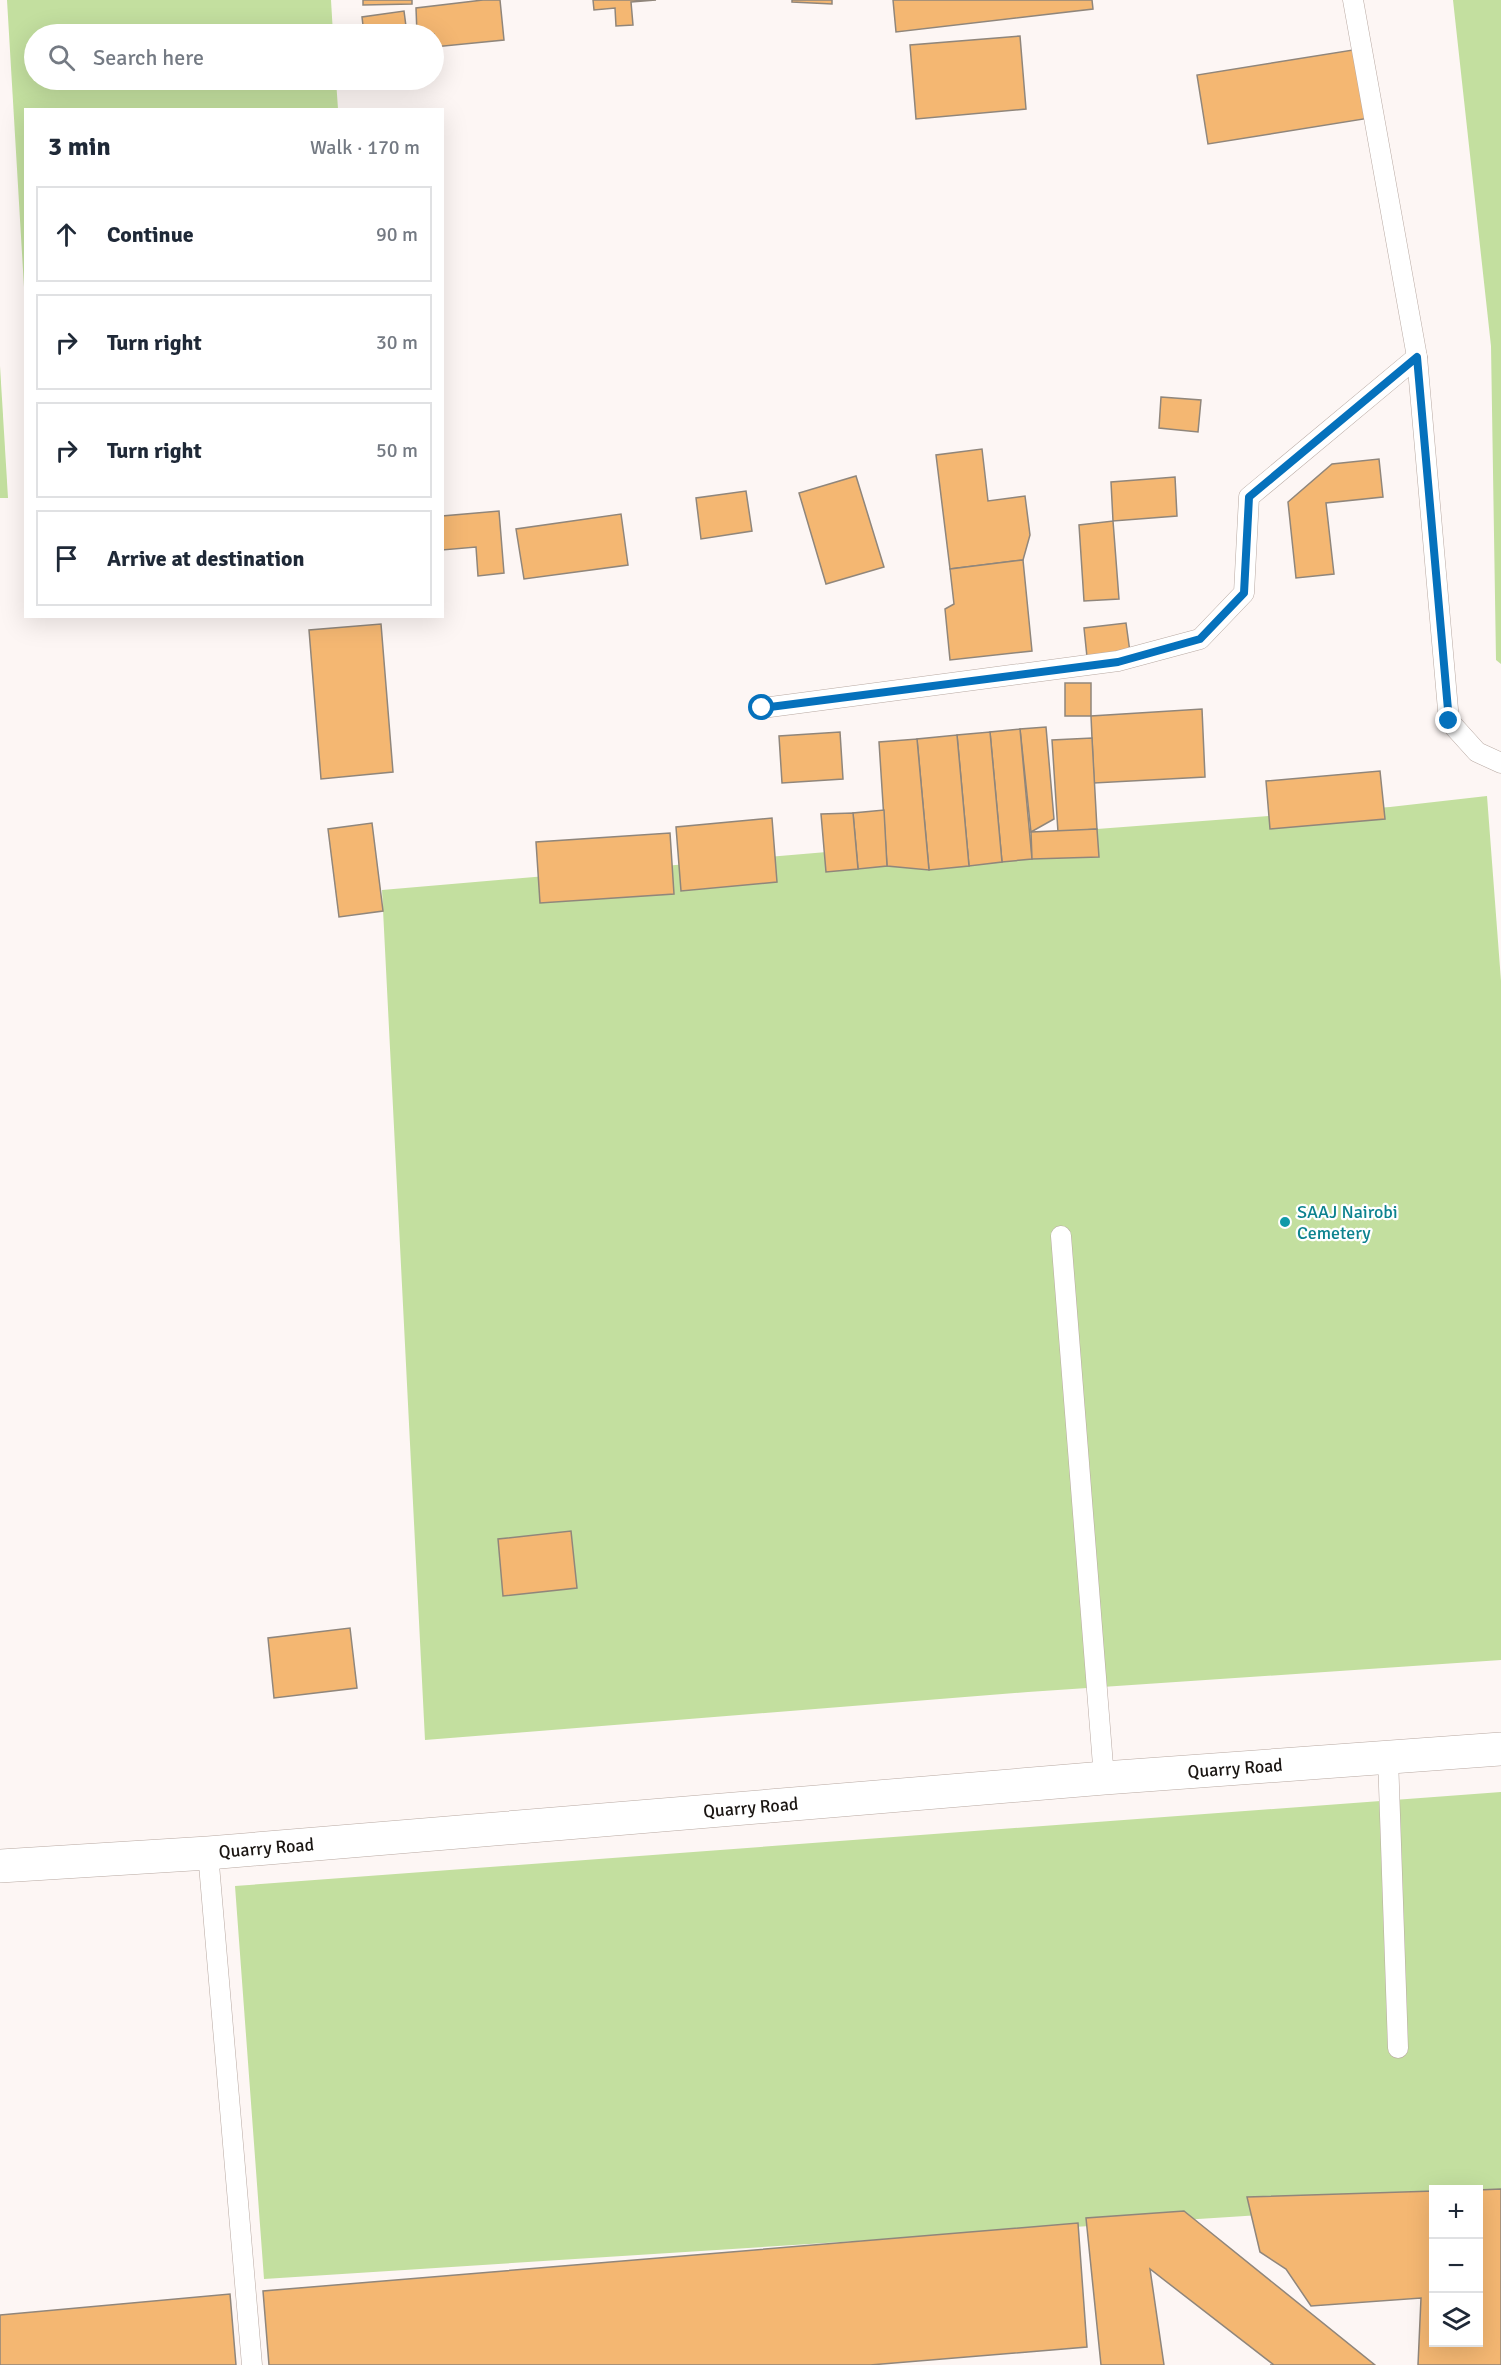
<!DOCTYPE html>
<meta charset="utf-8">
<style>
:root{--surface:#fff;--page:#f2f2f3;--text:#1f2937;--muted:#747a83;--line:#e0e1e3}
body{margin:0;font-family:Signika,sans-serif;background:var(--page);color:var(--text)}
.controls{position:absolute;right:18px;bottom:18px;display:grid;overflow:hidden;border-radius:0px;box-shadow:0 6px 24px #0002}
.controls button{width:54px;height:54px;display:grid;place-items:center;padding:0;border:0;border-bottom:2px solid var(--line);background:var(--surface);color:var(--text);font:30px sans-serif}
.stop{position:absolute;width:18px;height:18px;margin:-14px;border:4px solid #0571bc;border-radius:50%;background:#fff}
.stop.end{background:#0571bc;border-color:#fff;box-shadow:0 2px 6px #0008}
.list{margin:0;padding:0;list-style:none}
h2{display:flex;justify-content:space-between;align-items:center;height:78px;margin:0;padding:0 24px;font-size:26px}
h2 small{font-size:20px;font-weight:400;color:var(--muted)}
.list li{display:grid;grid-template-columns:39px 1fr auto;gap:18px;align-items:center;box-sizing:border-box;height:96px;margin:0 12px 12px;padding:0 12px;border:2px solid var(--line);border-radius:0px}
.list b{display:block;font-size:22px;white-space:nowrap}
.list em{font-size:20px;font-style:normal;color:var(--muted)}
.icon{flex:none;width:33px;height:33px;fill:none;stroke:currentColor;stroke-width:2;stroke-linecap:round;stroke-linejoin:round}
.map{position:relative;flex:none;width:1501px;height:2365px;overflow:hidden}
.search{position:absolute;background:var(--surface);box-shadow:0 6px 24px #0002;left:24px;top:24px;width:420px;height:66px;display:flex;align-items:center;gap:15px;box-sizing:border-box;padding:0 21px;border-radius:33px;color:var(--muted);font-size:22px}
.panel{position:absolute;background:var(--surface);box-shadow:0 6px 24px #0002;left:24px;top:108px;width:420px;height:510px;border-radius:0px}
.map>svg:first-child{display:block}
</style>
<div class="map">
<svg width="1501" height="2365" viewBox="0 0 1501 2365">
<rect width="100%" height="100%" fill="#fdf6f4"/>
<!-- green -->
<g fill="#c3df9f">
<polygon points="7,0 331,0 333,34 34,34 34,80 336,80 338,109 26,110 25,304"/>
<polygon points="1453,0 1501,0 1501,664 1496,660 1491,346"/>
<polygon points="0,366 8,498 0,498"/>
<polygon points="1487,796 1501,981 1501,1660 1028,1692 425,1740 382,890 1097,829 1390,807"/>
<polygon points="1501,1792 1501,2200 1479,2201 1478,2190 1434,2190 1433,2204 264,2279 235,1886"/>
</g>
<!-- building -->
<g fill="#f4b772" stroke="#90867b" stroke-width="1.5">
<polygon points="363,0 412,0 412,4 363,5"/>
<polygon points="483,0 500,0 504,40 434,47 434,34 417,34 416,8"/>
<polygon points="593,0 656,0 631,2 633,25 616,26 615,8 594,10"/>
<polygon points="792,0 832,0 832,4 792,2"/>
<polygon points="893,0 1092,0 1093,9 896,32"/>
<polygon points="404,11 407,34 364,34 362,17"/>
<polygon points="1020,36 1026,109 916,119 910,45"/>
<polygon points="1359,49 1370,118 1208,144 1197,75"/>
<polygon points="1161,397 1201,400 1198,432 1159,428"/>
<polygon points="982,449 988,501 1025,496 1030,535 1023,560 950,569 936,455"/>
<polygon points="1379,459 1383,497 1326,503 1334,574 1296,578 1288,502 1332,464"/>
<polygon points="856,476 884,567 826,584 799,493"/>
<polygon points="1175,477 1177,516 1113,521 1111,482"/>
<polygon points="746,491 752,531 701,539 696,498"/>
<polygon points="499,511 504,573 478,576 476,547 442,550 442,516"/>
<polygon points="621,514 628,565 524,579 516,529"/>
<polygon points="1113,521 1119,599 1084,601 1079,525"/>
<polygon points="1023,560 1032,651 950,660 945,609 954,604 950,569"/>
<polygon points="1126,623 1130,652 1087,657 1084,628"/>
<polygon points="381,624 393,772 321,779 309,630"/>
<rect x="1065" y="683" width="26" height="33"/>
<polygon points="1202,709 1205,777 1094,783 1091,716"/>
<polygon points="1046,727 1054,819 1031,832 1020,729"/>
<polygon points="1020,729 1032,859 1002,862 990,732"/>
<polygon points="840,732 843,779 782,783 779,736"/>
<polygon points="990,732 1002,862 969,866 957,735"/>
<polygon points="957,735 969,866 929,870 917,739"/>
<polygon points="1092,738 1097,829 1058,832 1052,740"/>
<polygon points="917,739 929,870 887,866 879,742"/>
<polygon points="1380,771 1385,819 1270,829 1266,781"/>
<polygon points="884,810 887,866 858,869 853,813"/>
<polygon points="853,813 858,869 826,872 821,814"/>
<polygon points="772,818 777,882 681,891 676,827"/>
<polygon points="372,823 383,911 339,917 328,829"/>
<polygon points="1097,829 1099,857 1032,859 1031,832"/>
<polygon points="670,833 674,894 540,903 536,842"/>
<polygon points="571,1531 577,1588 503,1596 498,1539"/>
<polygon points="350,1628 357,1688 274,1698 268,1638"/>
<polygon points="1501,2189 1501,2365 1418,2365 1421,2298 1311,2306 1286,2269 1260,2252 1247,2197 1434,2191 1434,2342 1478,2342 1478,2190"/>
<polygon points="1184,2211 1375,2365 1270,2365 1274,2365 1150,2269 1164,2365 1101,2365 1086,2218"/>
<polygon points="1078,2223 1087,2347 870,2365 269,2365 263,2291"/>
<polygon points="230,2294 236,2365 0,2365 0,2315"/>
</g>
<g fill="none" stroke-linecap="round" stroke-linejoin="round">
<defs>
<g id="service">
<polyline points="1353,0 1417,357 1449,721 1477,752 1501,763"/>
<polyline points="762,708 1118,661 1200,639 1244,593 1249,497 1417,357"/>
<polyline points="1061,1236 1104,1778"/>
<polyline points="1388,1757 1398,2048"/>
<polyline points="208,1853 252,2365"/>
</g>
<g id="secondary">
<path id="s1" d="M0,1866L208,1853L1104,1778L1501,1749"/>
</g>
</defs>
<!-- service casing -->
<use href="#service" stroke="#b8a9a2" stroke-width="21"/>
<!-- secondary casing -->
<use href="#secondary" stroke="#b8a9a2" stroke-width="34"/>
<!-- service -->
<use href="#service" stroke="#fff" stroke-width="20"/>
<!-- secondary -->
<use href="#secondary" stroke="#fff" stroke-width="33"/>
</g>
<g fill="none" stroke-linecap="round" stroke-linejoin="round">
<!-- route -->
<polyline stroke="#0571bc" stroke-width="8" points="762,708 1118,662 1200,639 1244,593 1249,497 1417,357 1449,721"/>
</g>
<!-- markers -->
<circle fill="#0f9aa8" stroke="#fff" stroke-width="2" cx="1285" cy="1222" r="6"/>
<g text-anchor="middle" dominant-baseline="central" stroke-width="4.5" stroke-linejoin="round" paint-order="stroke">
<!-- culture labels -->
<g font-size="18" fill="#0d838f" stroke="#fff" text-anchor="start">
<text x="1297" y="1212">SAAJ Nairobi<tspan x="1297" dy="21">Cemetery</tspan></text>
</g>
<!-- street labels -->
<g font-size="18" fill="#1a1512" stroke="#fff">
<text stroke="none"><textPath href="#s1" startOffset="1239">Quarry Road</textPath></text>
<text stroke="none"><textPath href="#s1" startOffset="753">Quarry Road</textPath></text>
<text stroke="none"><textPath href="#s1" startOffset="267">Quarry Road</textPath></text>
</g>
</g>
</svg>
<div class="controls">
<button>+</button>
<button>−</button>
<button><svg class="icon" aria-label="layers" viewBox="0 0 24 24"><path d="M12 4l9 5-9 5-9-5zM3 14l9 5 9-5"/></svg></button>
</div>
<div class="stop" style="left:762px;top:708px"></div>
<div class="stop end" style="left:1449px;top:721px"></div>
<div class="search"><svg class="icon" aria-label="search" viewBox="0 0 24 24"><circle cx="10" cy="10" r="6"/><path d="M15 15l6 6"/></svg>Search here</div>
<section class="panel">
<h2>3 min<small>Walk · 170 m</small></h2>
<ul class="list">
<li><svg class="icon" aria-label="ahead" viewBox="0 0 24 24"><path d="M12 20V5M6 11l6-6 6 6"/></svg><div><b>Continue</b></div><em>90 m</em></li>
<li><svg class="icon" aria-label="right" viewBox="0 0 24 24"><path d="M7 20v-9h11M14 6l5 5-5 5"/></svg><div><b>Turn right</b></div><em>30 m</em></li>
<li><svg class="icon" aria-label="right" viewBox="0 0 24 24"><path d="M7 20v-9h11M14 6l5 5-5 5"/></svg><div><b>Turn right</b></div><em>50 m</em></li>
<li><svg class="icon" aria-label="arrive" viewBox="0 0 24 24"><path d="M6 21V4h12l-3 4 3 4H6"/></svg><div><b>Arrive at destination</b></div></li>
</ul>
</section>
</div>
